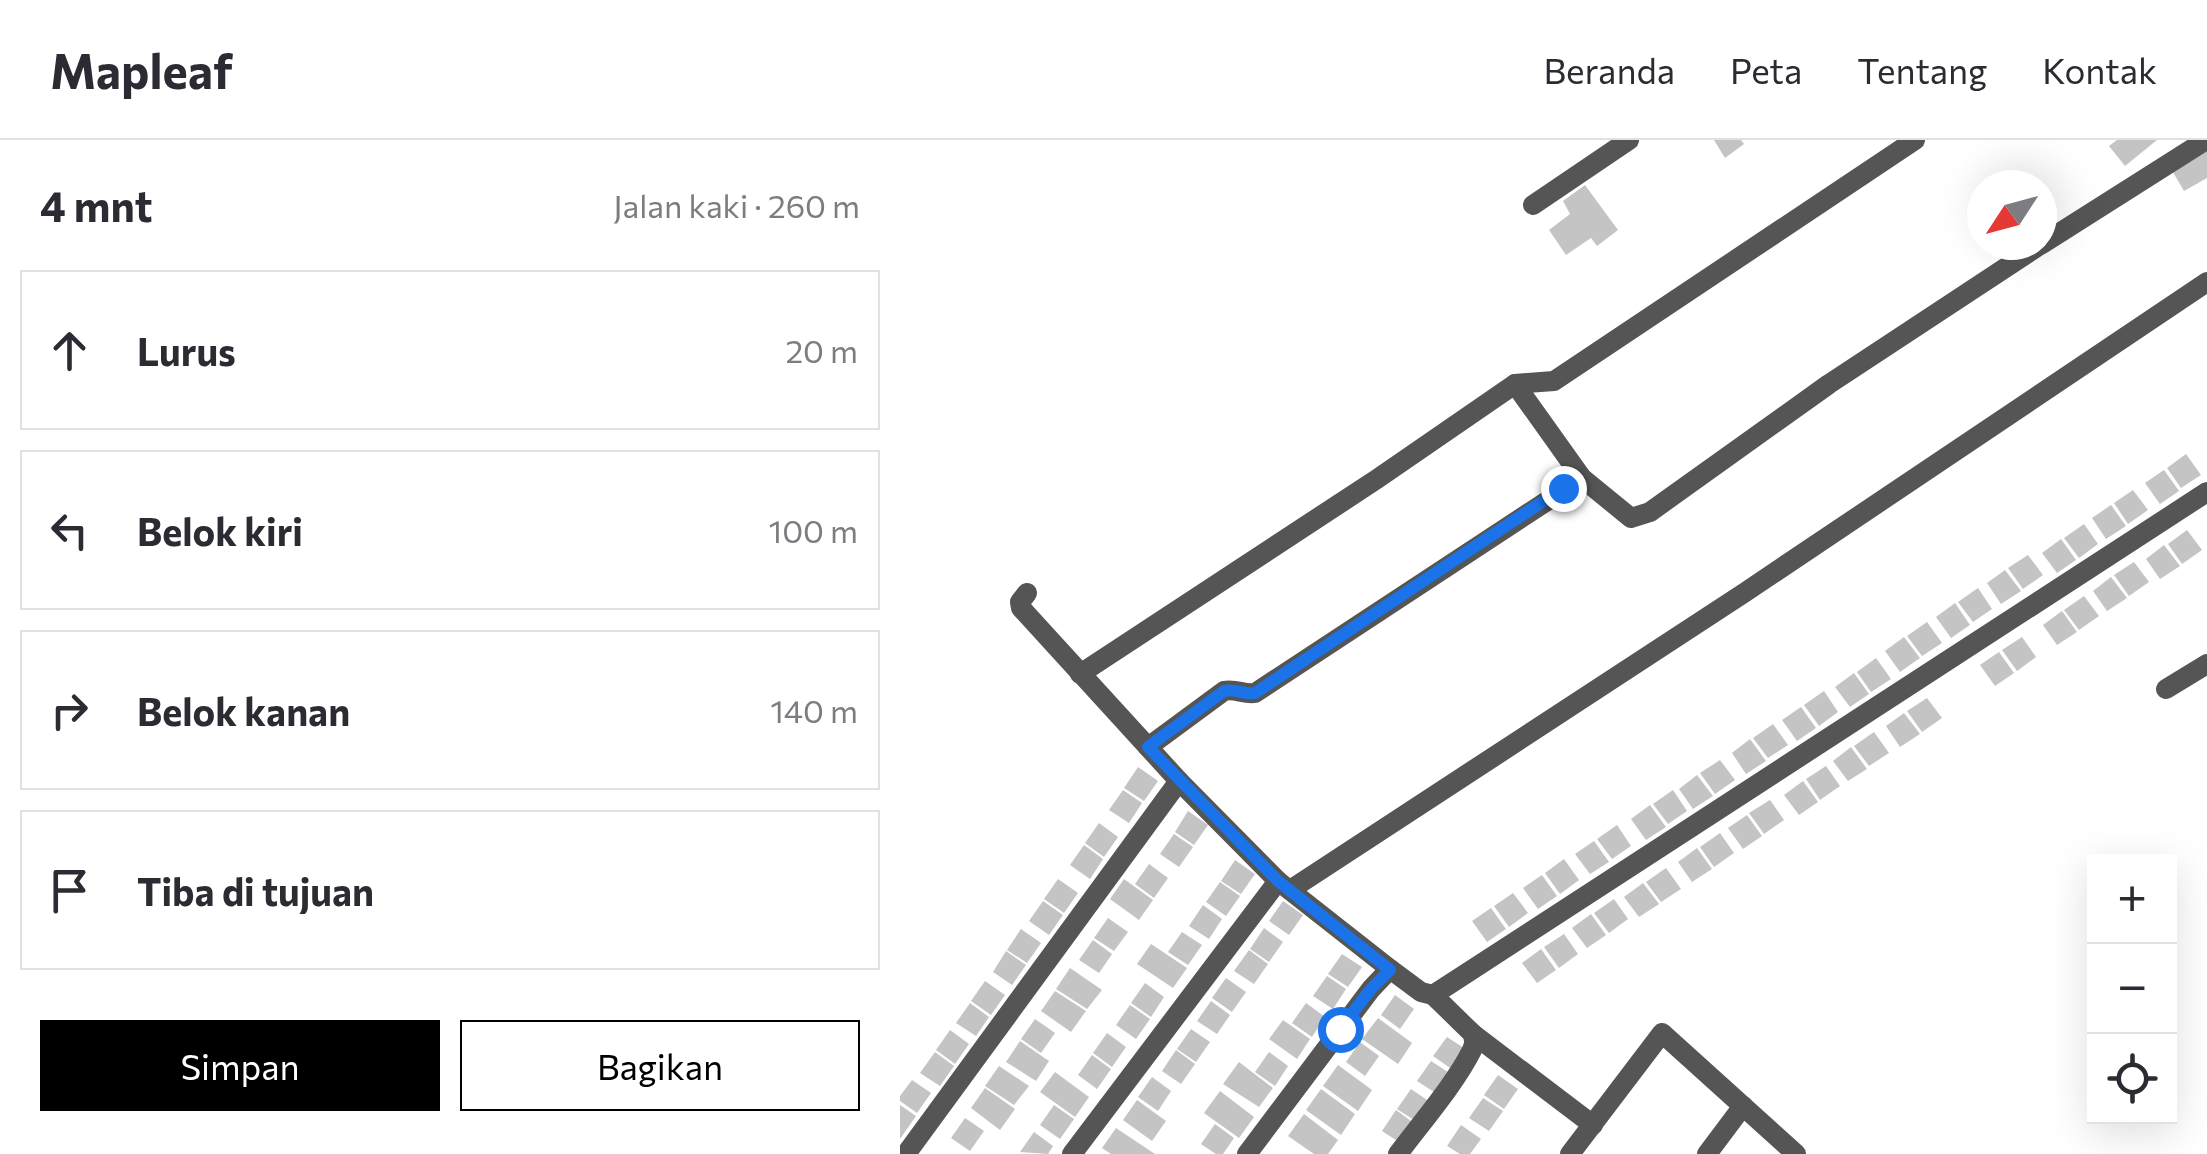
<!DOCTYPE html>
<html lang="id">
<meta charset="utf-8">
<style>
:root{--surface:#fff;--page:#f2f2f3;--text:#2b2b33;--muted:#7c7c81;--line:#e1e1e2;--accent:#000}
body{margin:0;font-family:Commissioner,sans-serif;background:var(--page);color:var(--text)}
.controls{position:absolute;right:30px;bottom:30px;display:grid;overflow:hidden;border-radius:0px;box-shadow:0 10px 40px #0002}
.controls button{width:90px;height:90px;display:grid;place-items:center;padding:0;border:0;border-bottom:2px solid var(--line);background:var(--surface);color:var(--text);font:50px sans-serif}
.compass{position:absolute;left:1067px;top:30px;width:90px;height:90px;border-radius:50%;background:var(--surface);box-shadow:0 10px 40px #0002;rotate:234deg}
.stop{position:absolute;width:30px;height:30px;margin:-22px;border:8px solid #1a73e8;border-radius:50%;background:#fff}
.stop.end{background:#1a73e8;border-color:#fff;box-shadow:0 2px 10px #0008}
.list{margin:0;padding:0;list-style:none}
h2{display:flex;justify-content:space-between;align-items:center;height:130px;margin:0;padding:0 40px;font-size:42px}
h2 small{font-size:32px;font-weight:400;color:var(--muted)}
.list li{display:grid;grid-template-columns:65px 1fr auto;gap:30px;align-items:center;box-sizing:border-box;height:160px;margin:0 20px 20px;padding:0 20px;border:2px solid var(--line);border-radius:0px}
.list b{display:block;font-size:38px;white-space:nowrap}
.list em{font-size:32px;font-style:normal;color:var(--muted)}
.actions{display:flex;gap:20px;padding:30px 40px}
.actions a{flex:1;padding:22px 0;border:2px solid var(--accent);border-radius:0px;text-align:center;font-size:35px;color:var(--accent)}
.actions .main{background:var(--accent);color:#fff}
.icon{flex:none;width:55px;height:55px;fill:none;stroke:currentColor;stroke-width:2;stroke-linecap:round;stroke-linejoin:round}
.map{position:relative;flex:none;width:1307px;height:1014px;overflow:hidden}
header{display:flex;align-items:center;gap:60px;box-sizing:border-box;height:140px;padding:0 50px;background:var(--surface);border-bottom:2px solid var(--line)}
header strong{font-size:48px}
nav{display:flex;gap:55px;margin-inline-start:auto;font-size:35px}
main{display:flex}
aside{flex:1;background:var(--surface)}
.map>svg:first-child{display:block}
</style>
<header>
<strong>Mapleaf</strong>
<nav><a>Beranda</a><a>Peta</a><a>Tentang</a><a>Kontak</a></nav>
</header>
<main>
<aside>
<h2>4 mnt<small>Jalan kaki · 260 m</small></h2>
<ul class="list">
<li><svg class="icon" aria-label="ahead" viewBox="0 0 24 24"><path d="M12 20V5M6 11l6-6 6 6"/></svg><div><b>Lurus</b></div><em>20 m</em></li>
<li><svg class="icon" aria-label="left" viewBox="0 0 24 24"><path d="M17 20v-9H6M10 6l-5 5 5 5"/></svg><div><b>Belok kiri</b></div><em>100 m</em></li>
<li><svg class="icon" aria-label="right" viewBox="0 0 24 24"><path d="M7 20v-9h11M14 6l5 5-5 5"/></svg><div><b>Belok kanan</b></div><em>140 m</em></li>
<li><svg class="icon" aria-label="arrive" viewBox="0 0 24 24"><path d="M6 21V4h12l-3 4 3 4H6"/></svg><div><b>Tiba di tujuan</b></div></li>
</ul>
<div class="actions"><a class="main">Simpan</a><a>Bagikan</a></div>
</aside>
<div class="map">
<svg width="1307" height="1014" viewBox="0 0 1307 1014">
<rect width="100%" height="100%" fill="#fff"/>
<!-- building -->
<g fill="#c4c4c4">
<polygon points="814,0 841,0 844,4 825,18"/>
<polygon points="1217,0 1257,0 1225,26 1209,6"/>
<polygon points="1307,7 1307,38 1284,51 1270,27"/>
<polygon points="685,45 718,90 697,106 691,98 666,115 649,90 670,74 663,61"/>
<polygon points="1286,314 1301,335 1281,348 1267,328"/>
<polygon points="1264,330 1279,351 1260,364 1245,343"/>
<polygon points="1233,350 1248,370 1228,384 1214,363"/>
<polygon points="1211,365 1226,386 1206,399 1192,378"/>
<polygon points="1184,384 1198,404 1179,418 1164,398"/>
<polygon points="1287,390 1302,410 1282,424 1268,404"/>
<polygon points="1161,399 1176,420 1157,433 1142,413"/>
<polygon points="1264,405 1280,426 1260,439 1246,419"/>
<polygon points="1128,415 1143,435 1123,449 1108,428"/>
<polygon points="1234,422 1249,442 1229,456 1214,435"/>
<polygon points="1105,430 1121,451 1101,464 1087,443"/>
<polygon points="1211,437 1227,458 1207,471 1193,451"/>
<polygon points="1078,448 1092,469 1073,482 1058,462"/>
<polygon points="1184,456 1199,476 1179,490 1164,470"/>
<polygon points="1055,463 1070,485 1051,498 1036,477"/>
<polygon points="1162,471 1177,492 1157,505 1143,485"/>
<polygon points="1027,482 1042,503 1022,516 1007,496"/>
<polygon points="1004,497 1020,518 1000,532 985,511"/>
<polygon points="1122,497 1136,517 1117,531 1102,510"/>
<polygon points="1099,512 1114,533 1095,546 1080,525"/>
<polygon points="976,518 991,539 971,552 957,532"/>
<polygon points="954,533 969,554 950,567 935,547"/>
<polygon points="924,551 938,572 919,586 904,565"/>
<polygon points="1027,558 1042,578 1022,592 1007,571"/>
<polygon points="901,567 916,588 897,601 882,580"/>
<polygon points="1004,573 1020,594 1000,607 986,586"/>
<polygon points="873,584 888,605 868,618 853,598"/>
<polygon points="974,592 989,613 969,626 954,606"/>
<polygon points="850,599 866,621 846,634 832,613"/>
<polygon points="951,607 967,629 948,641 933,621"/>
<polygon points="820,620 835,640 815,654 800,633"/>
<polygon points="926,626 940,646 920,660 906,639"/>
<polygon points="238,627 258,641 244,661 224,648"/>
<polygon points="797,635 813,656 793,669 779,649"/>
<polygon points="903,641 918,662 899,675 884,655"/>
<polygon points="223,650 242,663 229,683 209,670"/>
<polygon points="773,650 787,671 768,684 753,664"/>
<polygon points="870,660 884,680 864,694 849,673"/>
<polygon points="750,665 766,687 746,700 731,679"/>
<polygon points="288,671 308,685 294,705 275,692"/>
<polygon points="847,675 862,696 843,709 828,688"/>
<polygon points="199,683 218,697 204,717 185,703"/>
<polygon points="717,685 731,706 712,719 697,699"/>
<polygon points="820,693 834,713 814,727 800,707"/>
<polygon points="274,694 293,707 279,727 260,714"/>
<polygon points="694,701 709,722 690,734 675,714"/>
<polygon points="184,705 203,719 190,739 170,725"/>
<polygon points="797,708 812,729 792,742 778,722"/>
<polygon points="664,719 679,740 660,754 645,733"/>
<polygon points="335,720 355,734 341,754 321,741"/>
<polygon points="249,724 268,738 254,758 235,744"/>
<polygon points="766,728 781,749 761,762 746,742"/>
<polygon points="642,735 657,756 638,769 623,748"/>
<polygon points="158,739 178,753 164,773 144,759"/>
<polygon points="224,739 253,760 239,780 210,759"/>
<polygon points="320,742 340,756 326,776 306,762"/>
<polygon points="743,743 759,764 739,777 724,757"/>
<polygon points="613,753 628,773 609,787 594,766"/>
<polygon points="714,759 728,779 709,793 694,773"/>
<polygon points="143,761 163,775 149,795 129,781"/>
<polygon points="383,761 403,775 389,795 369,781"/>
<polygon points="303,765 322,779 309,799 289,786"/>
<polygon points="591,768 606,789 587,802 572,781"/>
<polygon points="691,774 706,795 687,808 672,788"/>
<polygon points="208,778 228,792 214,811 194,798"/>
<polygon points="364,788 383,802 369,822 350,809"/>
<polygon points="121,789 141,803 127,823 107,810"/>
<polygon points="282,792 302,805 288,825 268,812"/>
<polygon points="664,794 678,814 659,828 644,807"/>
<polygon points="193,800 212,814 199,833 179,820"/>
<polygon points="251,804 287,828 273,848 237,824"/>
<polygon points="641,809 656,830 637,843 622,823"/>
<polygon points="349,810 368,824 354,844 334,831"/>
<polygon points="106,811 126,825 112,845 93,832"/>
<polygon points="442,814 462,827 448,847 428,834"/>
<polygon points="170,828 202,850 187,869 156,849"/>
<polygon points="427,836 446,849 433,869 413,856"/>
<polygon points="326,838 346,852 332,872 312,858"/>
<polygon points="85,841 105,855 91,875 71,861"/>
<polygon points="245,843 264,857 251,877 231,863"/>
<polygon points="155,851 186,871 171,892 141,871"/>
<polygon points="495,855 514,869 500,889 481,875"/>
<polygon points="311,861 330,875 317,894 297,881"/>
<polygon points="70,863 89,877 76,896 56,883"/>
<polygon points="406,863 425,877 412,897 392,883"/>
<polygon points="230,865 250,879 236,899 216,885"/>
<polygon points="478,878 512,903 498,924 462,899"/>
<polygon points="135,879 155,893 141,913 121,899"/>
<polygon points="383,880 410,899 397,919 369,899"/>
<polygon points="291,889 310,902 296,922 277,909"/>
<polygon points="50,890 69,904 55,924 36,910"/>
<polygon points="207,893 226,907 212,927 193,913"/>
<polygon points="547,897 567,910 553,930 533,916"/>
<polygon points="120,901 149,921 136,941 106,922"/>
<polygon points="460,902 479,916 465,936 446,922"/>
<polygon points="276,910 295,924 281,944 262,931"/>
<polygon points="35,912 54,926 40,946 20,933"/>
<polygon points="369,912 388,926 375,946 355,932"/>
<polygon points="192,915 211,929 197,949 178,935"/>
<polygon points="531,921 551,934 537,954 517,941"/>
<polygon points="339,922 373,948 359,967 323,944"/>
<polygon points="438,925 472,950 458,971 423,946"/>
<polygon points="99,926 129,946 114,965 85,946"/>
<polygon points="155,932 189,957 175,977 140,952"/>
<polygon points="598,935 618,949 604,969 584,955"/>
<polygon points="252,937 271,951 258,971 238,957"/>
<polygon points="12,940 31,953 17,973 0,961 0,956"/>
<polygon points="85,948 115,969 100,990 71,968"/>
<polygon points="421,949 455,974 441,995 406,970"/>
<polygon points="511,949 530,962 517,982 497,969"/>
<polygon points="320,951 354,977 339,998 304,973"/>
<polygon points="583,958 603,971 589,991 569,978"/>
<polygon points="237,960 266,981 252,1001 223,980"/>
<polygon points="0,965 16,976 0,999"/>
<polygon points="154,965 174,979 160,999 140,985"/>
<polygon points="496,970 515,984 502,1004 482,991"/>
<polygon points="404,974 438,1000 428,1014 414,1014 388,996"/>
<polygon points="65,978 84,991 70,1011 51,998"/>
<polygon points="315,984 334,998 323,1014 316,1014 301,1004"/>
<polygon points="561,985 581,999 570,1014 560,1014 547,1006"/>
<polygon points="216,988 255,1014 211,1014 202,1008"/>
<polygon points="134,992 153,1006 148,1014 120,1012"/>
</g>
<g fill="none" stroke-linecap="round" stroke-linejoin="round">
<!-- street -->
<g stroke="#555" stroke-width="20">
<polyline points="633,65 729,0"/>
<polyline points="1142,104 1306,0"/>
<polyline points="682,338 731,378 750,372 929,244 1140,105"/>
<polyline points="127,453 120,462 121,468 279,641"/>
<polyline points="180,534 477,339 615,244 654,241 1015,0"/>
<polyline points="1266,549 1307,524"/>
<path d="M248,607L324,551C335,548 344,555 355,553L682,338L615,244"/>
<polyline points="390,750 844,453 1307,142"/>
<polyline points="573,894 693,985"/>
<polyline points="6,1014 279,641 378,741 490,829"/>
<polyline points="172,1014 378,741"/>
<polyline points="347,1014 471,849 490,829 521,852 533,855 1307,352"/>
<path d="M498,1014C521,983 555,944 572,910C575,902 574,902 573,894L533,855"/>
<polyline points="670,1014 762,893 896,1014"/>
<polyline points="807,1014 843,966"/>
</g>
</g>
<g fill="none" stroke-linecap="round" stroke-linejoin="round">
<!-- route -->
<path stroke="#1a73e8" stroke-width="12" d="M440,889L471,849L490,830L378,741L248,607L324,551C335,548 344,555 355,553L663,348"/>
</g>
</svg>
<div class="controls">
<button>+</button>
<button>−</button>
<button><svg class="icon" aria-label="locate" viewBox="0 0 24 24"><circle cx="12" cy="12" r="6"/><path d="M12 2v4M12 18v4M2 12h4M18 12h4"/></svg></button>
</div>
<svg class="compass" viewBox="-18 -18 36 36"><path d="M0-13l5 13h-10z" fill="#e53935"/><path d="M0 13l5-13h-10z" fill="#7c7c81"/></svg>
<div class="stop" style="left:440px;top:889px"></div>
<div class="stop end" style="left:663px;top:348px"></div>
</div>
</main>
